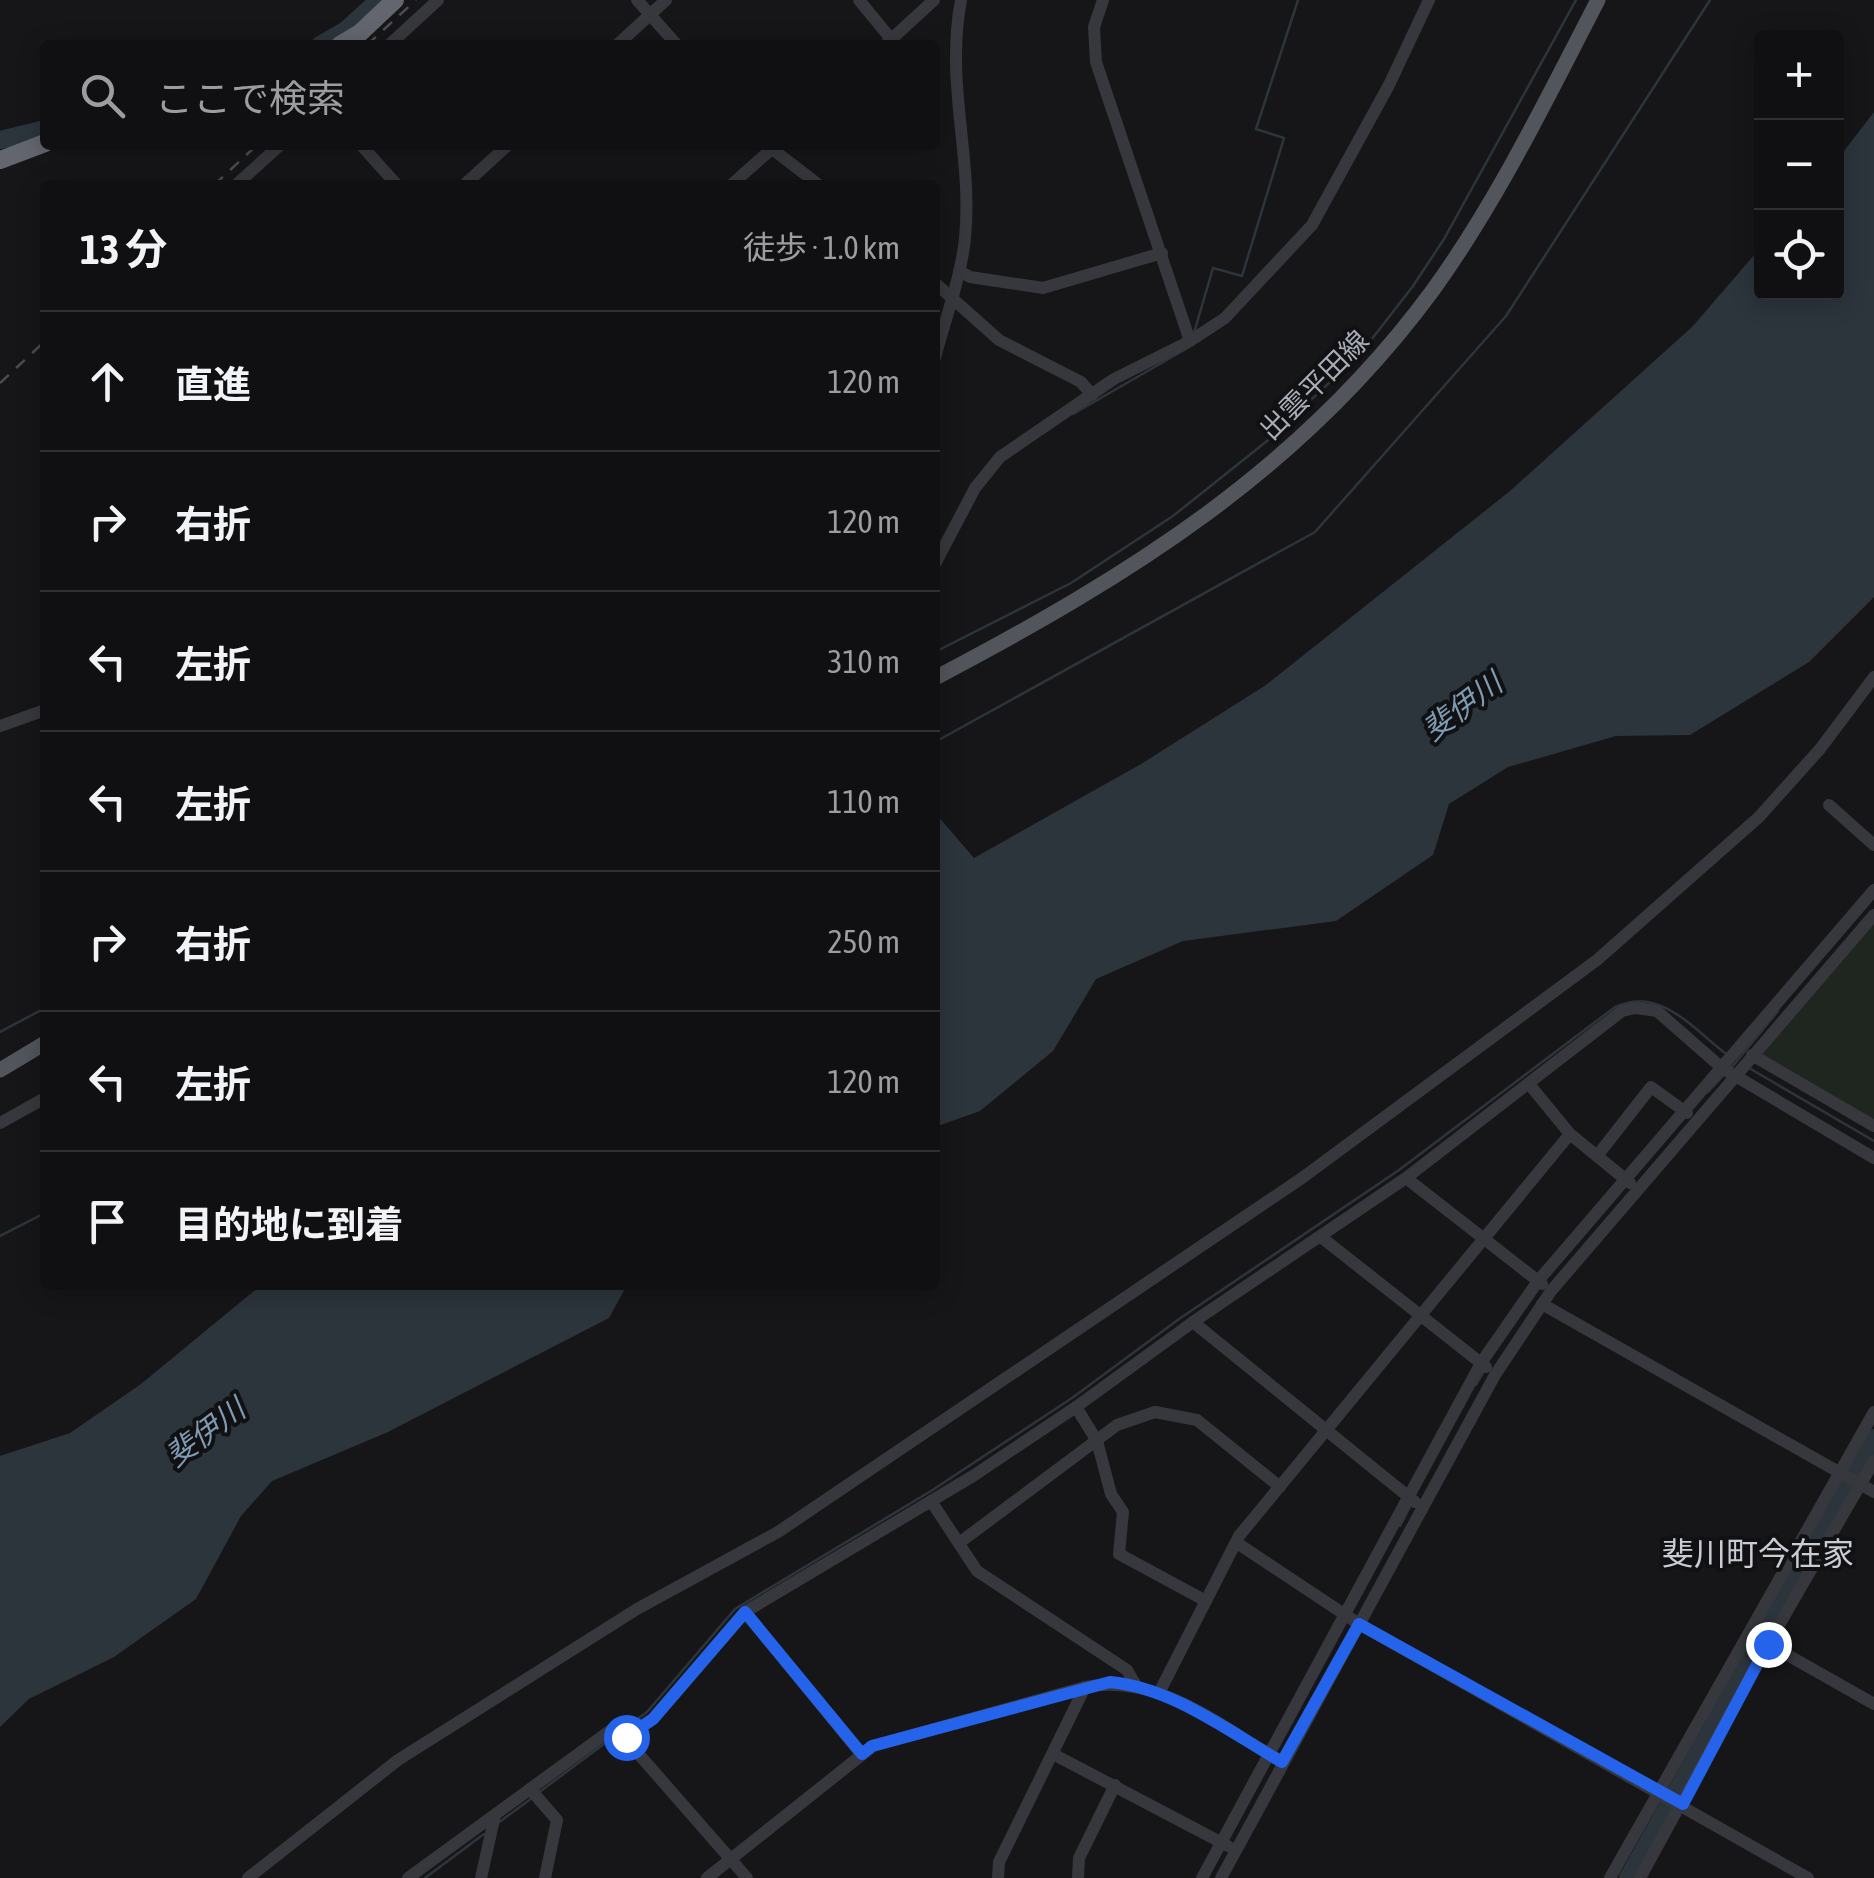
<!DOCTYPE html>
<html lang="ja">
<meta charset="utf-8">
<style>
:root{--surface:#101012;--page:#1e1e20;--text:#f1f3f6;--muted:#9c9d9f;--line:#303032}
body{margin:0;font-family:"Asap Condensed","Noto Sans JP",sans-serif;background:var(--page);color:var(--text)}
.controls{position:absolute;right:30px;top:30px;display:grid;overflow:hidden;border-radius:10px;box-shadow:0 5px 25px #0003}
.controls button{width:90px;height:90px;display:grid;place-items:center;padding:0;border:0;border-bottom:2px solid var(--line);background:var(--surface);color:var(--text);font:50px sans-serif}
.stop{position:absolute;width:30px;height:30px;margin:-22px;border:8px solid #2563eb;border-radius:50%;background:#fff}
.stop.end{background:#2563eb;border-color:#fff;box-shadow:0 2px 10px #0008}
.list{margin:0;padding:0;list-style:none}
h2{display:flex;justify-content:space-between;align-items:center;height:130px;margin:0;padding:0 40px;font-size:42px}
h2 small{font-size:32px;font-weight:400;color:var(--muted)}
.list li{display:grid;grid-template-columns:65px 1fr auto;gap:30px;align-items:center;box-sizing:border-box;height:140px;padding:0 40px;border-top:2px solid var(--line)}
.list b{display:block;font-size:38px;white-space:nowrap}
.list em{font-size:32px;font-style:normal;color:var(--muted)}
.icon{flex:none;width:55px;height:55px;fill:none;stroke:currentColor;stroke-width:2;stroke-linecap:round;stroke-linejoin:round}
.map{position:relative;flex:none;width:1874px;height:1878px;overflow:hidden}
.search{position:absolute;background:var(--surface);box-shadow:0 5px 25px #0003;left:40px;top:40px;width:900px;height:110px;display:flex;align-items:center;gap:25px;box-sizing:border-box;padding:0 35px;border-radius:10px;color:var(--muted);font-size:38px}
.panel{position:absolute;background:var(--surface);box-shadow:0 5px 25px #0003;left:40px;top:180px;width:900px;height:1110px;border-radius:10px}
.map>svg:first-child{display:block}
</style>
<div class="map">
<svg width="1874" height="1878" viewBox="0 0 1874 1878">
<rect width="100%" height="100%" fill="#161618"/>
<!-- green -->
<polygon fill="#1e261f" points="1874,924 1874,1123 1765,1058 1762,1051"/>
<!-- water -->
<g fill="#2c353c">
<polygon points="1874,112 1874,597 1809,662 1690,735 1616,736 1508,767 1449,804 1433,855 1336,921 1183,941 1096,979 1053,1051 980,1111 935,1127 937,815 974,858 1141,764 1266,685 1510,491 1693,326 1761,247 1762,292 1836,292 1837,160"/>
<polygon points="261,1285 627,1285 609,1318 388,1432 272,1481 241,1516 196,1599 114,1657 29,1699 0,1727 0,1456 70,1433 141,1384"/>
</g>
<g fill="none" stroke-linecap="round" stroke-linejoin="round">
<!-- stream -->
<g stroke="#2c353c" stroke-width="2.5">
<polyline points="1194,333 1213,268 1242,276 1284,138 1256,129 1298,0"/>
<polyline points="1073,414 1191,346"/>
<polyline points="935,652 1071,583 1173,516 1267,441 1361,353 1413,286 1444,239 1576,0"/>
<polyline points="935,742 1315,532 1506,316 1710,0"/>
<polyline points="0,1032 45,1008"/>
<polyline points="1732,1067 1778,1011"/>
<polyline points="1749,1068 1874,1141"/>
<polyline points="1708,1092 1723,1076"/>
<polyline points="0,1236 45,1213"/>
<polyline points="1476,1385 1484,1371"/>
<polyline points="1400,1526 1410,1507"/>
<path d="M622,1730L647,1712L735,1609L931,1491L1072,1398L1179,1319L1399,1170L1615,1007C1660,986 1692,1028 1725,1053"/>
<polyline points="538,1793 616,1735"/>
<polyline points="498,1823 532,1798"/>
<polyline points="425,1878 484,1834"/>
</g>
<!-- river -->
<g stroke="#2c353c" stroke-width="18">
<polyline points="320,45 346,30 379,0"/>
<polyline points="0,140 45,129"/>
<polyline points="1628,1878 1874,1438"/>
</g>
<!-- minor -->
<g stroke="#37383d" stroke-width="12">
<polyline points="637,0 677,45"/>
<polyline points="859,0 891,39"/>
<polyline points="1103,0 1094,27 1096,62 1190,341"/>
<polyline points="389,45 438,0"/>
<polyline points="617,45 666,0"/>
<polyline points="885,45 934,0"/>
<polyline points="361,145 397,185"/>
<polyline points="767,145 819,185"/>
<polyline points="236,185 280,145"/>
<polyline points="464,185 508,145"/>
<polyline points="731,185 774,147"/>
<polyline points="959,271 970,277 1043,288 1162,253"/>
<polyline points="935,283 999,340 1081,382 1092,395"/>
<path d="M935,358C945,319 961,278 965,238C973,156 945,85 961,0"/>
<polyline points="935,564 975,488 1000,457 1114,379 1190,341 1225,318 1312,225 1389,85 1429,0"/>
<polyline points="0,726 45,710"/>
<polyline points="1829,805 1874,845"/>
<polyline points="1752,1055 1874,1126"/>
<polyline points="1529,1084 1570,1134 1630,1183"/>
<polyline points="0,1123 45,1098"/>
<polyline points="1597,1156 1651,1087 1687,1113"/>
<polyline points="1406,1178 1542,1284"/>
<polyline points="1321,1237 1486,1367"/>
<polyline points="1542,1304 1874,1492"/>
<polyline points="1193,1322 1415,1502"/>
<polyline points="1076,1407 1097,1441 1111,1494 1123,1512 1119,1554 1206,1601"/>
<polyline points="931,1501 977,1571 1127,1670 1135,1684"/>
<polyline points="959,1543 1117,1425 1155,1412 1197,1420 1280,1487"/>
<polyline points="1237,1543 1359,1624 1808,1878"/>
<polyline points="745,1612 861,1754"/>
<polyline points="1768,1644 1874,1704"/>
<polyline points="1160,1691 1239,1536 1570,1134"/>
<polyline points="627,1737 653,1719 745,1612 973,1476 1076,1407 1193,1322 1406,1178 1622,1011 1636,1008 1657,1011 1722,1068 1874,1158"/>
<polyline points="1053,1754 1228,1846"/>
<polyline points="530,1789 557,1820 545,1878"/>
<polyline points="248,1878 398,1760 637,1609 778,1532 1302,1178 1597,960 1759,817 1820,749 1874,677"/>
<polyline points="408,1878 615,1727 747,1878"/>
<polyline points="481,1878 495,1815"/>
<path d="M707,1878L873,1746L1085,1687C1157,1673 1217,1724 1276,1758"/>
<polyline points="998,1878 999,1862 1085,1687"/>
<polyline points="1078,1878 1079,1858 1115,1785"/>
<polyline points="1202,1878 1481,1363 1538,1281 1874,890"/>
<polyline points="1221,1878 1495,1375 1551,1291 1874,915"/>
<polyline points="1610,1878 1874,1412"/>
<polyline points="1640,1878 1768,1644 1874,1461"/>
</g>
<!-- major -->
<g stroke="#53555c" stroke-width="15">
<path d="M935,678C1129,576 1301,470 1433,290C1498,200 1547,98 1598,0"/>
<polyline points="0,1070 45,1043"/>
</g>
<!-- highway -->
<g stroke="#63666e" stroke-width="18">
<polyline points="340,45 360,33 395,0"/>
<polyline points="0,160 45,143"/>
</g>
<!-- rail -->
<g stroke="#4a4c52" stroke-width="2.5" stroke-dasharray="12 10" stroke-linecap="butt">
<polyline points="367,45 416,0"/>
<polyline points="214,185 257,145"/>
<polyline points="0,383 45,341"/>
</g>
</g>
<g fill="none" stroke-linecap="round" stroke-linejoin="round">
<!-- route -->
<path stroke="#2563eb" stroke-width="12" d="M626,1737L653,1719L745,1612L862,1754L872,1746L1110,1682C1173,1688 1228,1731 1282,1762L1359,1624L1683,1804L1768,1644"/>
</g>
<g text-anchor="middle" dominant-baseline="central" stroke-width="8" stroke-linejoin="round" paint-order="stroke">
<!-- street labels -->
<g font-size="28" fill="#a8adb8" stroke="#111113">
<text transform="translate(1314 385) rotate(-45)">出雲平田線</text>
</g>
<!-- water labels -->
<g font-size="30" font-style="italic" fill="#7f9bb3" stroke="#111113">
<text transform="translate(1462 706) rotate(-37)">斐伊川</text>
<text transform="translate(205 1432) rotate(-37)">斐伊川</text>
</g>
<!-- quarter labels -->
<g font-size="32" fill="#c9ccd4" stroke="#111113">
<text x="1758" y="1553">斐川町今在家</text>
</g>
</g>
</svg>
<div class="controls">
<button>+</button>
<button>−</button>
<button><svg class="icon" aria-label="locate" viewBox="0 0 24 24"><circle cx="12" cy="12" r="6"/><path d="M12 2v4M12 18v4M2 12h4M18 12h4"/></svg></button>
</div>
<div class="stop" style="left:626px;top:1737px"></div>
<div class="stop end" style="left:1768px;top:1644px"></div>
<div class="search"><svg class="icon" aria-label="search" viewBox="0 0 24 24"><circle cx="10" cy="10" r="6"/><path d="M15 15l6 6"/></svg>ここで検索</div>
<section class="panel">
<h2>13 分<small>徒歩 · 1.0 km</small></h2>
<ul class="list">
<li><svg class="icon" aria-label="ahead" viewBox="0 0 24 24"><path d="M12 20V5M6 11l6-6 6 6"/></svg><div><b>直進</b></div><em>120 m</em></li>
<li><svg class="icon" aria-label="right" viewBox="0 0 24 24"><path d="M7 20v-9h11M14 6l5 5-5 5"/></svg><div><b>右折</b></div><em>120 m</em></li>
<li><svg class="icon" aria-label="left" viewBox="0 0 24 24"><path d="M17 20v-9H6M10 6l-5 5 5 5"/></svg><div><b>左折</b></div><em>310 m</em></li>
<li><svg class="icon" aria-label="left" viewBox="0 0 24 24"><path d="M17 20v-9H6M10 6l-5 5 5 5"/></svg><div><b>左折</b></div><em>110 m</em></li>
<li><svg class="icon" aria-label="right" viewBox="0 0 24 24"><path d="M7 20v-9h11M14 6l5 5-5 5"/></svg><div><b>右折</b></div><em>250 m</em></li>
<li><svg class="icon" aria-label="left" viewBox="0 0 24 24"><path d="M17 20v-9H6M10 6l-5 5 5 5"/></svg><div><b>左折</b></div><em>120 m</em></li>
<li><svg class="icon" aria-label="arrive" viewBox="0 0 24 24"><path d="M6 21V4h12l-3 4 3 4H6"/></svg><div><b>目的地に到着</b></div></li>
</ul>
</section>
</div>
